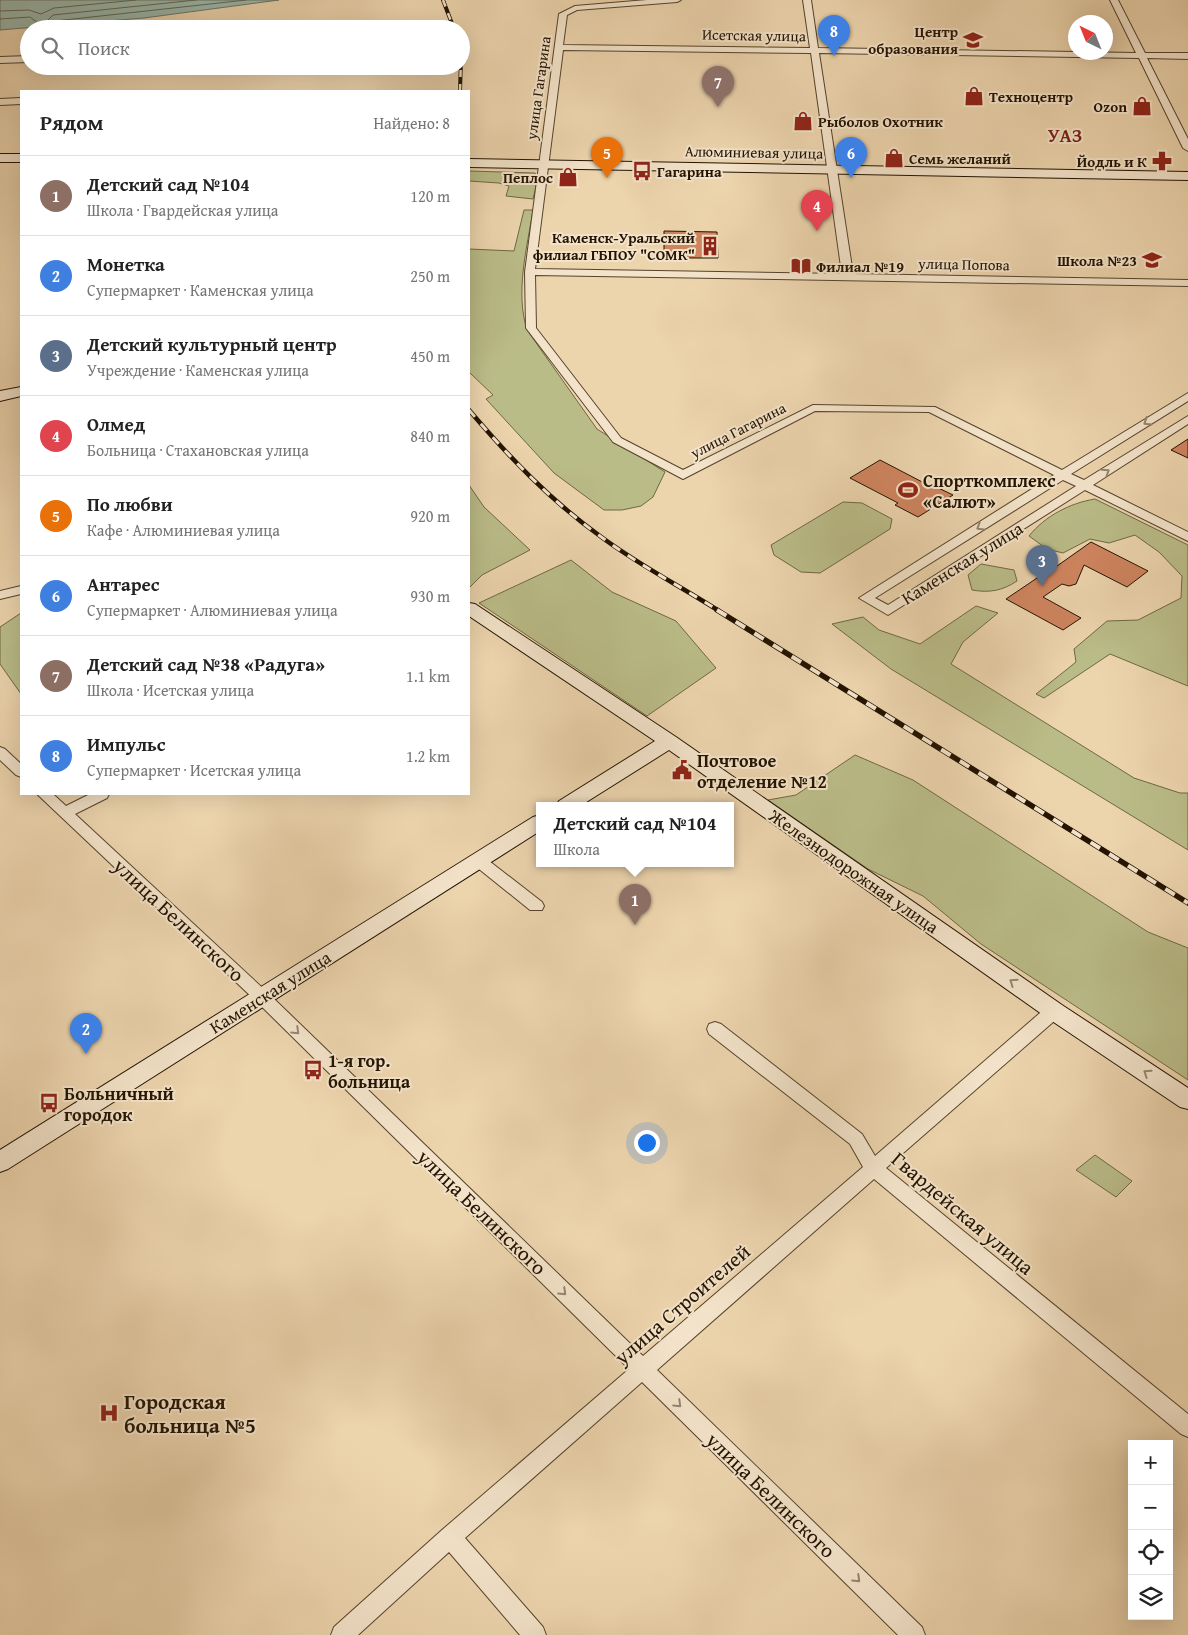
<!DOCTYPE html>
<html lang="ru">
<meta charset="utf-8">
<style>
:root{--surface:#fff;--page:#f6f6f6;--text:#222;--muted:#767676;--line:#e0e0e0;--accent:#d93025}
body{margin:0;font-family:"Gentium Book Plus",serif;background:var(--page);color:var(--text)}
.controls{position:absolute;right:15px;bottom:15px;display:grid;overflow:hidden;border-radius:0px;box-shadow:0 5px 20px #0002}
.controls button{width:45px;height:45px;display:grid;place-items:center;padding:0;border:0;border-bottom:1px solid var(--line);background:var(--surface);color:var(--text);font:25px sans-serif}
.compass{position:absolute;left:1068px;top:15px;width:45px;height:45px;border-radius:50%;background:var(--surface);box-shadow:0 5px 20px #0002;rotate:317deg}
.you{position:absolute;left:646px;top:1142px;width:18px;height:18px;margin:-12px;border:4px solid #fff;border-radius:50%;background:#1a73e8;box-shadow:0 0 0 8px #1a73e833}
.badge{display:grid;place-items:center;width:32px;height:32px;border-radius:50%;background:var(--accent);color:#fff;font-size:16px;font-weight:700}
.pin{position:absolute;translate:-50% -41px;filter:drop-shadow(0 1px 2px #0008)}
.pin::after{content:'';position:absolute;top:26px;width:18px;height:15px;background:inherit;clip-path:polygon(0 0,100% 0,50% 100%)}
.popup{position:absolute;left:536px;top:802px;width:198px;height:65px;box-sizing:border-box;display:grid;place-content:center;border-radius:0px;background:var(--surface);filter:drop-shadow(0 1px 4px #0005);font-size:16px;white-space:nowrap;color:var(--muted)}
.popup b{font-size:19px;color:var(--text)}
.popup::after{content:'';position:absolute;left:50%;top:100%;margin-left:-10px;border:10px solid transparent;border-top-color:var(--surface)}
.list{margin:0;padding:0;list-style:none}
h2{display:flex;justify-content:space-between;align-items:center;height:65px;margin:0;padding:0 20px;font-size:21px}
h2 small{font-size:16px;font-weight:400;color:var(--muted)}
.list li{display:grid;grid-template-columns:32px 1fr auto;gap:15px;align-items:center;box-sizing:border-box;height:80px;padding:0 20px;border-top:1px solid var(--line)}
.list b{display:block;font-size:19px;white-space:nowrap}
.list p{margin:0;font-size:16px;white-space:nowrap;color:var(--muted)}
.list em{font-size:16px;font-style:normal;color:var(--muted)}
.icon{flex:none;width:28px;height:28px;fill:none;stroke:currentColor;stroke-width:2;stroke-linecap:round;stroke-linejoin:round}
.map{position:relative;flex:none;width:1188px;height:1635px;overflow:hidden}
.search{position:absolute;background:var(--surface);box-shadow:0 5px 20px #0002;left:20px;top:20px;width:450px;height:55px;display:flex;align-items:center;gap:12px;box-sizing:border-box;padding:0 18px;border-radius:28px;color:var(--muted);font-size:19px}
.panel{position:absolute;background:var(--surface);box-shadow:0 5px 20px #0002;left:20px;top:90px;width:450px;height:705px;border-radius:0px}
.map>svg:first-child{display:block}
</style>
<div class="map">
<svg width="1188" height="1635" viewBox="0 0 1188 1635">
<rect width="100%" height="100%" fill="#ecd4ad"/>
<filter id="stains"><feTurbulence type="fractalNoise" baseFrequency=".004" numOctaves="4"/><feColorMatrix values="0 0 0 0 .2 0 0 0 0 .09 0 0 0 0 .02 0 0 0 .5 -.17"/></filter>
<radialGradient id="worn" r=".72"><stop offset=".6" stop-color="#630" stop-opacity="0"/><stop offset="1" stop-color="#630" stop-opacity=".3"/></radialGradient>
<!-- green -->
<g fill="#babc88" stroke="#6e6844">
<polygon points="469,171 535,173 538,178 533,199 506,196 509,186 499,183 469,181"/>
<path d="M524,210H533C527,248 515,292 527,330L597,429L665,472L653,497L641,506L622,510H604L554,473L486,399L493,395L469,372V249L514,251Z"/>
<polygon points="469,485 484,507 530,550 482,575 469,588"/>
<path d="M1095,499L1188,545V686L1110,654L1044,698L1036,694L1076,662L1074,649L1107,621L1138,620L1181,598L1182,576L1159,552L1135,535L1109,543L1090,539L1063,553L1047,549L1029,536C1045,516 1070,503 1095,499Z"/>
<polygon points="843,502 862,503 892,519 890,529 820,573 801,572 774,555 771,545"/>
<polygon points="571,560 612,592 676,621 716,668 647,716 479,603"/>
<path d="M981,564L1014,570L1017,581C1002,591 989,593 972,590L968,575Z"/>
<polygon points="976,606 998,613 963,642 951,664 1134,778 1180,793 1188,793 1188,850 891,669 832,624 863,617 879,630 920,644"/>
<polygon points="21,613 21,694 0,664 0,627"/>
<polygon points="855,755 913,780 1148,932 1188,948 1188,1080 981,944 923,896 868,869 768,800 796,795"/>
<polygon points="1095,1155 1132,1181 1116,1197 1076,1170"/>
</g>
<!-- water -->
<polygon fill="#99b8ad" stroke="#6a7668" points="0,0 279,0 144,18 0,30"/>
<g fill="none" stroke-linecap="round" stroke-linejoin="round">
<!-- shore -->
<g stroke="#5e6656" stroke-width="1">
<polyline points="0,11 29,10 41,14 54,8 136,0"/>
<polyline points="0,19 30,17 42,26 53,15 196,0"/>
<polyline points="50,29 51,24 55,21 246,0"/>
</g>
</g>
<!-- building -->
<g fill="#cf8560" stroke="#231300">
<polygon points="664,231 717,232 718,258 664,258"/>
<polygon points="1188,439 1188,458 1171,450"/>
<polygon points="880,460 928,485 930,484 953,495 918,517 895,505 898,503 850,478"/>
<polygon points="1091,542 1148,571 1127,587 1084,565 1076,584 1069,586 1062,584 1043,597 1081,618 1063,630 1006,599 1040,576 1032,571 1047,560 1057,566"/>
</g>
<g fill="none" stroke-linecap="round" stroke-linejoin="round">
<defs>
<g id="street">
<path d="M647,0H681L677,2L577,10L567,15L563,45L810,48L803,0H811L818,48L1136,53L1110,0H1118L1145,53H1188V59L1147,58L1188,139V151L1183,148L1139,58L819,53L853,274L1188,280V286L535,275L536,328L621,438L683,470L813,405L935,407L1062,470L1188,393V401L1071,474L1084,480L1188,416V424L1093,485L1188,532V541L1085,490L888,615L859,598L1054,475L929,412L815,411L683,479L613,442L526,328L525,272L559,14L575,6ZM563,50L811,53L842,274L535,269ZM1063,480L1076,486L888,605L875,598Z"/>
<polygon points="29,56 29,62 0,63 0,57"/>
<polygon points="21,98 21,104 0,105 0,99"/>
<polygon points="21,586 21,594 0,599 0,591"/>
<polygon points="0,747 5,749 21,764 21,777 16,775 0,760"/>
<polygon points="37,794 53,794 66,806 90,794 109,794 107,798 75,814 268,993 643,1356 863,1167 850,1144 709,1034 707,1029 709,1024 715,1022 721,1024 862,1134 875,1156 1048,1006 1054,1005 1060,1006 1062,1011 1060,1016 886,1168 1188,1414 1188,1437 1181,1434 874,1179 657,1370 922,1627 925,1635 898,1635 642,1382 465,1538 543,1627 546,1635 520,1635 449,1552 358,1635 331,1635 334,1627 442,1530 629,1369 256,1001"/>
<polygon points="479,856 484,857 542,902 544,906 542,910 530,910 474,865 471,861 474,857"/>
</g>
<g id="secondary">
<rect x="0" y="154" width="21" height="8"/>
<polygon points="469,159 1188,172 1188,180 469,167"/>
<polygon points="21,387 21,396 0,401 0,391"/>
<polygon points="469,603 475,604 676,737 1062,1005 1188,1088 1188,1109 1180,1107 1046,1017 669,750 580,806 556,806 559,801 655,741 469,616"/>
<polygon points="540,815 540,831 8,1169 0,1172 0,1150 533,817"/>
</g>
</defs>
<!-- street casing -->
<use href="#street" stroke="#55432b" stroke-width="2"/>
<!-- secondary casing -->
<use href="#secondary" stroke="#231300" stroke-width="2"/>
<!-- street -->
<use href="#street" fill="#f3e3ca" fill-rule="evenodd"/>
<!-- secondary -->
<use href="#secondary" fill="#f3e3ca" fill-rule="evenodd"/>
<defs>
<g id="rail-far2">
<polyline points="443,0 454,29"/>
<polyline points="460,91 461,58"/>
</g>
<path id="rail-far1" d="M469,410C509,457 550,500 600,536C637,564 680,586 719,611"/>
<polyline id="rail" points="717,610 1188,903"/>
</defs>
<!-- rail-far2 casing -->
<use href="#rail-far2" stroke="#231300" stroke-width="4"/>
<!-- rail-far1 casing -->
<use href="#rail-far1" stroke="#231300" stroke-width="4.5"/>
<!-- rail casing -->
<use href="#rail" stroke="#231300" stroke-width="5.5"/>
<!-- rail-far2 -->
<use href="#rail-far2" stroke="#f3e3ca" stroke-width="2.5" stroke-dasharray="7" stroke-linecap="butt"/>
<!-- rail-far1 -->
<use href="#rail-far1" stroke="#f3e3ca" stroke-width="3" stroke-dasharray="9" stroke-linecap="butt"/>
<!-- rail -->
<use href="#rail" stroke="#f3e3ca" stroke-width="4" stroke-dasharray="11" stroke-linecap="butt"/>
</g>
<!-- one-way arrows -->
<defs><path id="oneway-chevron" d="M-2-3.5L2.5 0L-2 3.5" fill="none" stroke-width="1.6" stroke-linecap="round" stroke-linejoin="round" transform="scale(1.25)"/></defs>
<g stroke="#95856f">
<use href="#oneway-chevron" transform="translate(1147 422) rotate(148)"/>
<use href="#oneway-chevron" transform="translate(1106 472) rotate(-33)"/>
<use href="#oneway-chevron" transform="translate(980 527) rotate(148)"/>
<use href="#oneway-chevron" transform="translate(1013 982) rotate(-145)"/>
<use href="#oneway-chevron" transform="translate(296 1031) rotate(44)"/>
<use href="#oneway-chevron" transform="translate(1147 1073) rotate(-146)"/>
<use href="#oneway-chevron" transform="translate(563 1292) rotate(44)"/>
<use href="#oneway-chevron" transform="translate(678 1404) rotate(44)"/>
<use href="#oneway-chevron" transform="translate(857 1579) rotate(44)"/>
</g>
<!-- icons -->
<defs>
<symbol id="university-bare" viewBox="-9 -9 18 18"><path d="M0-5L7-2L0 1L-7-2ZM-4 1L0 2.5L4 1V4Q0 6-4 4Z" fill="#8f2418" stroke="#f3e3ca" stroke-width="2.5" paint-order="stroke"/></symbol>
<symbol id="shop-bare" viewBox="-9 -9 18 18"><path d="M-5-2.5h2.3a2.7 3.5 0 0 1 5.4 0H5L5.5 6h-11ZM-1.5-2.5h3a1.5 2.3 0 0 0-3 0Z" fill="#8f2418" stroke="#f3e3ca" stroke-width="2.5" paint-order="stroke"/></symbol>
<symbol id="pharmacy-bare" viewBox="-9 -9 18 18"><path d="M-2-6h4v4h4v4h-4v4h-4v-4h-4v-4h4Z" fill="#8f2418" stroke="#f3e3ca" stroke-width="2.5" paint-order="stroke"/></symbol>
<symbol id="bus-bare" viewBox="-9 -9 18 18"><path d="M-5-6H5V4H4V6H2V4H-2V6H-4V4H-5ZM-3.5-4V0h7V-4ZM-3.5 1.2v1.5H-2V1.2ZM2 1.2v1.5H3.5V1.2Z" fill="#8f2418" stroke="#f3e3ca" stroke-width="2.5" paint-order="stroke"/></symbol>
<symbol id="building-bare" viewBox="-9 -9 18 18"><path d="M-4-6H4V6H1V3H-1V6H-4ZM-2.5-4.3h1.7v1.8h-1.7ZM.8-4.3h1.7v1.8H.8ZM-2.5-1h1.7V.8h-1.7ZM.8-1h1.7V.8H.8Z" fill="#8f2418" stroke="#f3e3ca" stroke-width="2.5" paint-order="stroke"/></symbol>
<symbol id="school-bare" viewBox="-9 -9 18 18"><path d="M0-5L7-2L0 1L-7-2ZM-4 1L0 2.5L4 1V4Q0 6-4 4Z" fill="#8f2418" stroke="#f3e3ca" stroke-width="2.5" paint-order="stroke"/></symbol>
<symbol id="library-bare" viewBox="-9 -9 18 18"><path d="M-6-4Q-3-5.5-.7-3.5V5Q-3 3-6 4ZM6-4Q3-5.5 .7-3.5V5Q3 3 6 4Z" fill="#8f2418" stroke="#f3e3ca" stroke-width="2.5" paint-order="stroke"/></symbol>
<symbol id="stadium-bare" viewBox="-9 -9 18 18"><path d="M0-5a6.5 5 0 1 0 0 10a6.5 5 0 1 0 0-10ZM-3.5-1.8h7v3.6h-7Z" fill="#8f2418" stroke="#f3e3ca" stroke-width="2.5" paint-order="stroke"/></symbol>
<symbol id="civic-bare" viewBox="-9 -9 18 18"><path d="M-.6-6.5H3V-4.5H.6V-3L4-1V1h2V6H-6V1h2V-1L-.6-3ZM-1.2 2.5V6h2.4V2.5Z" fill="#8f2418" stroke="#f3e3ca" stroke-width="2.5" paint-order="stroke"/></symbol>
<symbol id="hospital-bare" viewBox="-9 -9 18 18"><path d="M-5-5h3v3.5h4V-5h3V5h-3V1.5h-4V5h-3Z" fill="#8f2418" stroke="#f3e3ca" stroke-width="2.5" paint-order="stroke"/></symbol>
</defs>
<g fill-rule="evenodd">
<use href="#university-bare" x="959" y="26" width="28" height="28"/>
<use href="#shop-bare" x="960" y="82" width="28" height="28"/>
<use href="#shop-bare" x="1128" y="92" width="28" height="28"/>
<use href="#shop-bare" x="789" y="107" width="28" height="28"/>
<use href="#shop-bare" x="880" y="144" width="28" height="28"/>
<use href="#pharmacy-bare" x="1148" y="147" width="28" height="28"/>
<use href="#bus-bare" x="628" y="157" width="28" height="28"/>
<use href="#shop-bare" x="554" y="163" width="28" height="28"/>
<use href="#building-bare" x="696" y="232" width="28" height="28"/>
<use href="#school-bare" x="1138" y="246" width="28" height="28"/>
<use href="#library-bare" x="787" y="252" width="28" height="28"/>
<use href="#stadium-bare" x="894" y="476" width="28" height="28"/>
<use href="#civic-bare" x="668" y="756" width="28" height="28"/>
<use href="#bus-bare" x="299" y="1056" width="28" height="28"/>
<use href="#bus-bare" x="35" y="1089" width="28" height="28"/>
<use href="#hospital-bare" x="95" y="1399" width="28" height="28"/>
</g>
<g text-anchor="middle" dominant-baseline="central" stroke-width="4" stroke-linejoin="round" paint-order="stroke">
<!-- far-poi labels -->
<g font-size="15" font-weight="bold" fill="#231300" stroke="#f3e3ca" text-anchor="end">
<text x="958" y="31">Центр<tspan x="958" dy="17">образования</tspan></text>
<text x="989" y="96" text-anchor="start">Техноцентр</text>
<text x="1127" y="106">Ozon</text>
<text x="818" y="121" text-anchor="start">Рыболов Охотник</text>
<text x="909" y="158" text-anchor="start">Семь желаний</text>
<text x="1147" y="161">Йодль и К</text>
<text x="657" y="171" text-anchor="start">Гагарина</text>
<text x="553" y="177">Пеплос</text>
<text x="695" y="237">Каменск-Уральский<tspan x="695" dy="17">филиал ГБПОУ "СОМК"</tspan></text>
<text x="1137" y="260">Школа №23</text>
<text x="816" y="266" text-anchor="start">Филиал №19</text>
</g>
<!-- far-street labels -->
<g font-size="15" fill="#231300" stroke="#f3e3ca">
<text transform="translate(754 35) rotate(1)">Исетская улица</text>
<text transform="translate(538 88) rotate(-82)">улица Гагарина</text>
<text transform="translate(754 152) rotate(1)">Алюминиевая улица</text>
<text transform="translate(964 264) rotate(1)">улица Попова</text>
<text transform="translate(738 430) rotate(-27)">улица Гагарина</text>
</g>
<!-- poi labels -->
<g font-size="18" font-weight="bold" fill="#231300" stroke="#f3e3ca" text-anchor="start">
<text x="923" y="480">Спорткомплекс<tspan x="923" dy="21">«Салют»</tspan></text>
<text x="697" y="760">Почтовое<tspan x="697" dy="21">отделение №12</tspan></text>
<text x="328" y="1060">1-я гор.<tspan x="328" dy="21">больница</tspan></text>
<text x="64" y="1093">Больничный<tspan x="64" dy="21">городок</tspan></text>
</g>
<!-- street labels -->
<g font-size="18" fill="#231300" stroke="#f3e3ca">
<text transform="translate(962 563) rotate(-32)">Каменская улица</text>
<text transform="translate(854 871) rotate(35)">Железнодорожная улица</text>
<text transform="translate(270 992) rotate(-32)">Каменская улица</text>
</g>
<!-- far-district labels -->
<g font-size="19" font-weight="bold" fill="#7a1f14" stroke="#f3e3ca">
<text x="1065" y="135">УАЗ</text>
</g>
<!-- near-street labels -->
<g font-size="21" fill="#231300" stroke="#f3e3ca">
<text transform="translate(179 920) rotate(43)">улица Белинского</text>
<text transform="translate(482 1212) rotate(44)">улица Белинского</text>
<text transform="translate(963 1213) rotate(40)">Гвардейская улица</text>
<text transform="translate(682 1304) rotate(-41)">улица Строителей</text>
<text transform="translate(771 1495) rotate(44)">улица Белинского</text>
</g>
<!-- near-poi labels -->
<g font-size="21" font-weight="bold" fill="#231300" stroke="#f3e3ca" text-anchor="start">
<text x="124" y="1401">Городская<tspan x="124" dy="24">больница №5</tspan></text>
</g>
</g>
<rect width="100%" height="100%" filter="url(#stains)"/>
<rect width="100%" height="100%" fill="url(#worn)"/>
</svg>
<div class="controls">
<button>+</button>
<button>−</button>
<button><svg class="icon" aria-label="locate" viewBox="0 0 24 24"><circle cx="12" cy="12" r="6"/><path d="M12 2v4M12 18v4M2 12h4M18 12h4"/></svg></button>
<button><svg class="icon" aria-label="layers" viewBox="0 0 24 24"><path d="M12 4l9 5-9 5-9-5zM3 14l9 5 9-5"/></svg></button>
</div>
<svg class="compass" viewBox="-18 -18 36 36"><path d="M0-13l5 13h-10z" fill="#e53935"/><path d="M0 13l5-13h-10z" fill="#767676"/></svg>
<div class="you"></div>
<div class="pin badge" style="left:635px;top:925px;background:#8d6e63">1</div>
<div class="popup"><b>Детский сад №104</b>Школа</div>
<div class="pin badge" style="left:86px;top:1054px;background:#3f7fe0">2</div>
<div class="pin badge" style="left:1042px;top:586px;background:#5c6f8a">3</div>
<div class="pin badge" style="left:817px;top:231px;background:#e0444e">4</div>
<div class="pin badge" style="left:607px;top:178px;background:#e8710a">5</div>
<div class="pin badge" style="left:851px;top:178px;background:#3f7fe0">6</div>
<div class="pin badge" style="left:718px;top:107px;background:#8d6e63">7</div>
<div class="pin badge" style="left:834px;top:56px;background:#3f7fe0">8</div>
<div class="search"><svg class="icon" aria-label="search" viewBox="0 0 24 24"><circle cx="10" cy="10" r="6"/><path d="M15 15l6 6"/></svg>Поиск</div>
<section class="panel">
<h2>Рядом<small>Найдено: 8</small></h2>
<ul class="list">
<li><span class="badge" style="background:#8d6e63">1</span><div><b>Детский сад №104</b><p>Школа · Гвардейская улица</p></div><em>120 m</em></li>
<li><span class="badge" style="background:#3f7fe0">2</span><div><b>Монетка</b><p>Супермаркет · Каменская улица</p></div><em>250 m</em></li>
<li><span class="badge" style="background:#5c6f8a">3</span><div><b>Детский культурный центр</b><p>Учреждение · Каменская улица</p></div><em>450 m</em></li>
<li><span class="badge" style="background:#e0444e">4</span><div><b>Олмед</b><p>Больница · Стахановская улица</p></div><em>840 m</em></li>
<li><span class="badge" style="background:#e8710a">5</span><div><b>По любви</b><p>Кафе · Алюминиевая улица</p></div><em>920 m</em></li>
<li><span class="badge" style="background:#3f7fe0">6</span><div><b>Антарес</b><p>Супермаркет · Алюминиевая улица</p></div><em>930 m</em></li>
<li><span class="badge" style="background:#8d6e63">7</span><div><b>Детский сад №38 «Радуга»</b><p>Школа · Исетская улица</p></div><em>1.1 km</em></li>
<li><span class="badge" style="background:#3f7fe0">8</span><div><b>Импульс</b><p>Супермаркет · Исетская улица</p></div><em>1.2 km</em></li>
</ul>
</section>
</div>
